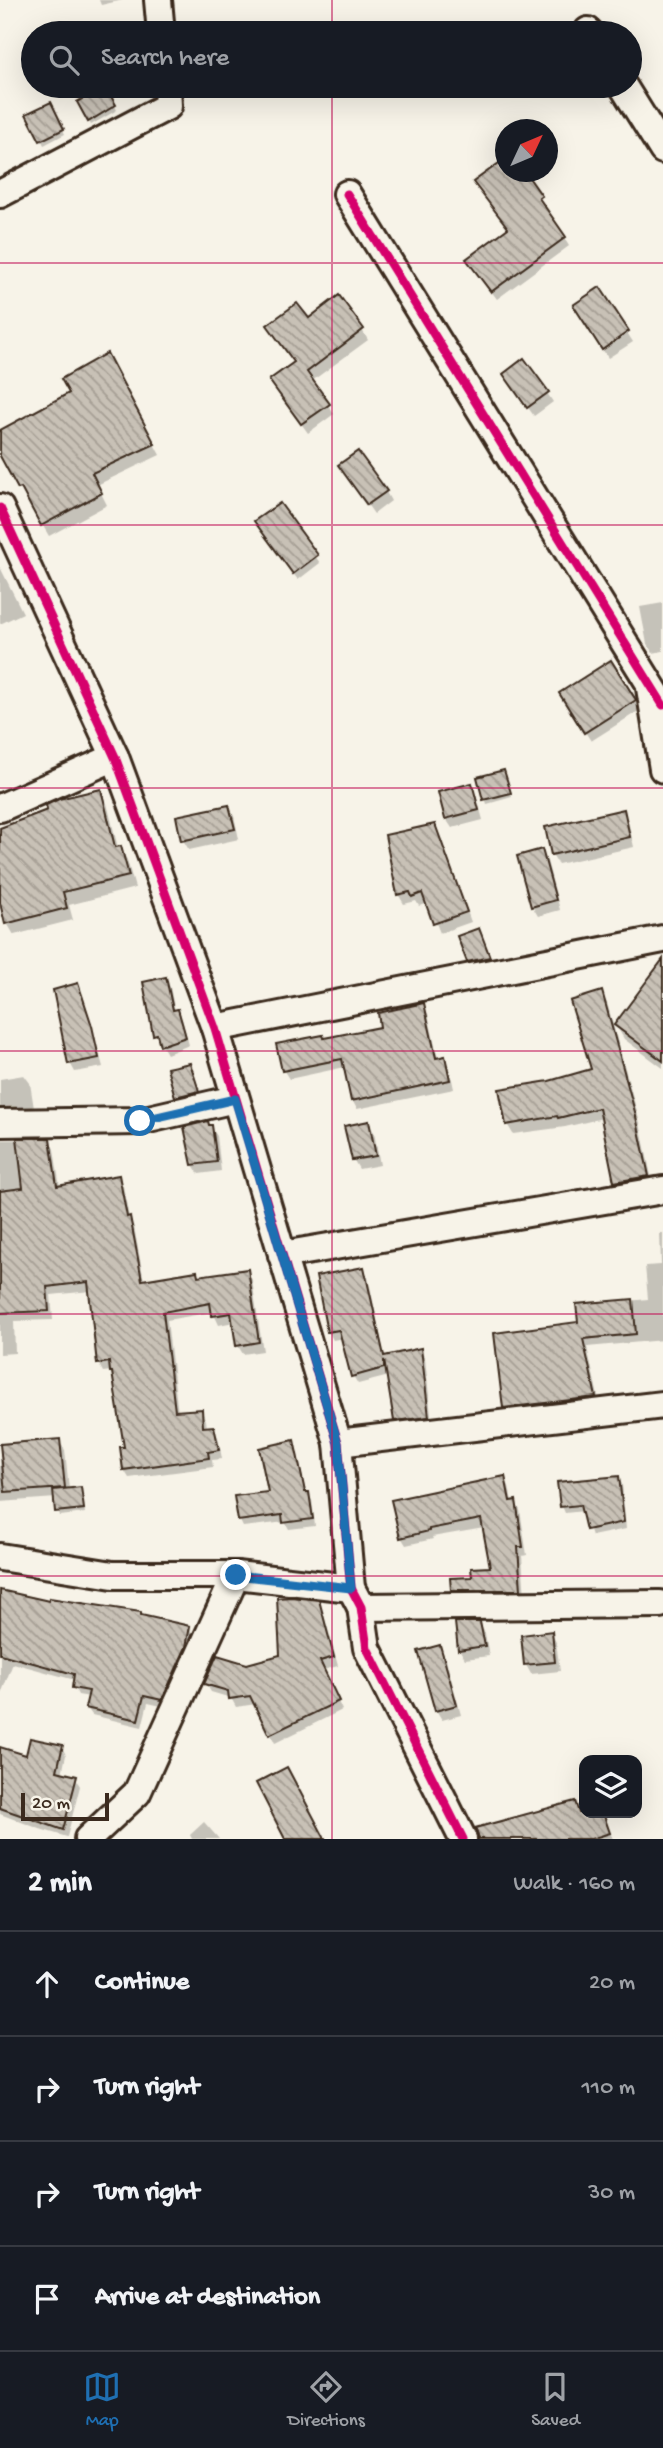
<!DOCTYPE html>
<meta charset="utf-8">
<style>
:root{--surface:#171b24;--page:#242831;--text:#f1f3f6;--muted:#9ea1a6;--line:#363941;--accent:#1f6fb2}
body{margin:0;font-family:"Gochi Hand",sans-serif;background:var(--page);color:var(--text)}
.controls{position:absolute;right:21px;bottom:21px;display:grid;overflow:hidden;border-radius:14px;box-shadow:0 7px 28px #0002}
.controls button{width:63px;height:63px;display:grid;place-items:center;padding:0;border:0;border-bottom:2px solid var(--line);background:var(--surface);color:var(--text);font:35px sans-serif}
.compass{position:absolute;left:495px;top:119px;width:63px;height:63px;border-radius:50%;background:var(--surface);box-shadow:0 7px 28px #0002;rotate:46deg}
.scale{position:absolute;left:21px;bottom:18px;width:88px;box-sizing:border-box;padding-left:7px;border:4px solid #3b2a1e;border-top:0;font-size:19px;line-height:24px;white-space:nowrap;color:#3b2a1e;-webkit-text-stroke:5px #f7f3e8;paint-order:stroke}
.stop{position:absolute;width:21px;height:21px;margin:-16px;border:5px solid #1f6fb2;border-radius:50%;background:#fff}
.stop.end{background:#1f6fb2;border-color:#fff;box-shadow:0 2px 7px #0008}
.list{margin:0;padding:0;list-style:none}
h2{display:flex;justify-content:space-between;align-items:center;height:91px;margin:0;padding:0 28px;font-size:30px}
h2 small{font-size:23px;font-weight:400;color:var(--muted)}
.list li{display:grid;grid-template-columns:46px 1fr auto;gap:21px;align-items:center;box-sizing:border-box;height:105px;padding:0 28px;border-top:2px solid var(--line)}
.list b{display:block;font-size:26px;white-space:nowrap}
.list em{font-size:23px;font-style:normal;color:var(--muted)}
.icon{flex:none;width:38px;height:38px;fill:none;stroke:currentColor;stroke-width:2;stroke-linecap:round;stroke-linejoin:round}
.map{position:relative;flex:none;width:663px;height:1839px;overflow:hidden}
.search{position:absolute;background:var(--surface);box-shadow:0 7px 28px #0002;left:21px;right:21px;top:21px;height:77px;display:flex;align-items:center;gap:18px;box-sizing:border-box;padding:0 24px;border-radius:38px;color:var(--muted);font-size:26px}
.sheet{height:511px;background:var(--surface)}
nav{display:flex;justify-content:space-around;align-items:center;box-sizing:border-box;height:98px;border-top:2px solid var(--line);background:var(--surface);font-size:19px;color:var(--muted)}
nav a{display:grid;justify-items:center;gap:4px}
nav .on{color:var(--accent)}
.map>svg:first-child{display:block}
</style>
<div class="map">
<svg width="663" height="1839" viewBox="0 0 663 1839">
<defs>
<pattern id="building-back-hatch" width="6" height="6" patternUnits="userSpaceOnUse" patternTransform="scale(1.75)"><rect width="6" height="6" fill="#c8c1b6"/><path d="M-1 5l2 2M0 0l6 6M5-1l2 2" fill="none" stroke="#a49d93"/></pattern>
</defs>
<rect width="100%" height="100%" fill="#f7f3e8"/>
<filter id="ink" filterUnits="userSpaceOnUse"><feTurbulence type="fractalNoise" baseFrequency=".0143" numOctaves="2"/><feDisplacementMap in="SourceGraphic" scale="14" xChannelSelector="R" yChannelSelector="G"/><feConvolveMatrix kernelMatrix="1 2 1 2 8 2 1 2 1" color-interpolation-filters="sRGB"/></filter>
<g filter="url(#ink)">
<!-- shadow -->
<g fill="#0003">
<polygon points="99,0 123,0 101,5"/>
<polygon points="105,88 117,110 91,125 79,103"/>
<polygon points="50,104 65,134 44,145 29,115"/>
<polygon points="505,172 523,172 569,246 497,299 473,267 509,229"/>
<polygon points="600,290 633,342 608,358 580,315"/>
<polygon points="308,321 362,330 368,340 312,381 334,414 308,433 277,390 295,364 269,326"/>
<polygon points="112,367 160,455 97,485 107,505 49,536 0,453 0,432 71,394"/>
<polygon points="511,384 547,393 553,402 534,416"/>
<polygon points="346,475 386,492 391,501 374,514"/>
<polygon points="279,505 320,563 298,580 260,528"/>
<polygon points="0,567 23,613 0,624"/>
<polygon points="663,603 663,651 653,653 647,644 640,607"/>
<polygon points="611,662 640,710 591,741 566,703"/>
<polygon points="506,777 512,797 487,804 479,779"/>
<polygon points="471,785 476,795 483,820 452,828 446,819 440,793"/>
<polygon points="100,791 107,803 118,848 120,848 127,860 135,888 69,905 73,920 14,935 7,923 3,908 0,909 0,830"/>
<polygon points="229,807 234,816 239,839 189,850 183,840"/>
<polygon points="623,811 628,821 634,847 558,864 552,854"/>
<polygon points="434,826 440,836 471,922 440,933 428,903 419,906 416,901 404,904 398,894"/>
<polygon points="541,851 547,861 560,910 538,916 532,906"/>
<polygon points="481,935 491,962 471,966 469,961"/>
<polygon points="663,966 663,1068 624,1039 616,1025"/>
<polygon points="165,979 170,987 175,1012 177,1011 182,1019 189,1045 167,1054 155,1034"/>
<polygon points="77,985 83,995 103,1067 75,1072 70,1063"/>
<polygon points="601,993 607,1003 640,1123 653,1186 621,1191 616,1182 603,1118 565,1127 513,1134 507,1124 549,1083 594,1070"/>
<polygon points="423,1005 428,1014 438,1059 444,1058 449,1066 454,1089 357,1109 352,1100 345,1067 289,1079 284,1071 278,1046 383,1029"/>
<polygon points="190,1064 200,1096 179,1100 177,1096"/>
<polygon points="24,1075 30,1083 35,1115 0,1117 0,1079"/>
<polygon points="368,1123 374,1132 380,1165 359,1169 353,1159"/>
<polygon points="209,1127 211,1127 217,1136 221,1171 199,1174 193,1165"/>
<polygon points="0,1140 49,1140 54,1149 60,1187 118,1177 123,1186 129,1218 134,1227 144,1281 196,1273 199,1278 247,1271 252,1280 263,1351 243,1354 238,1346 234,1322 219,1325 213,1312 167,1320 178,1413 201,1411 206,1420 207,1429 213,1428 218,1437 222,1459 212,1460 213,1467 129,1478 124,1470 126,1448 115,1377 111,1371 103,1372 98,1363 91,1291 51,1295 53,1320 14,1321 15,1353 0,1354"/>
<polygon points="660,1233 663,1233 663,1340 587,1347 600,1405 510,1416 505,1407 580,1324 578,1306 648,1299 645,1266 661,1265"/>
<polygon points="363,1269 368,1277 385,1358 420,1350 425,1358 432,1424 401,1428 396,1420 389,1376 358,1384 353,1376 343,1338 333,1340 328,1331"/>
<polygon points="59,1441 65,1450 69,1490 81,1489 85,1513 60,1516 56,1498 0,1502 0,1446"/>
<polygon points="293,1442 297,1449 306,1494 312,1500 315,1526 289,1529 285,1522 243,1527 240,1521 271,1494"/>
<polygon points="504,1478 509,1486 512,1502 515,1502 520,1510 527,1555 522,1556 525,1598 458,1598 453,1590 492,1569 484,1528 432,1537 433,1539 406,1545 401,1537"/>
<polygon points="618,1478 622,1484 626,1529 592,1536 584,1511 565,1513 562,1506"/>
<polygon points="0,1592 189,1627 193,1635 190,1655 166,1707 148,1703 142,1727 92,1715 87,1708 90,1697 78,1695 74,1687 75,1680 13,1663 0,1697"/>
<polygon points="318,1602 323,1611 338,1666 323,1670 342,1710 275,1743 256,1704 236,1707 231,1698 211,1692 206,1684 247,1665 282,1656"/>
<polygon points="479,1623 485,1633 489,1656 465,1659 459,1649"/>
<polygon points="551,1633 556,1642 560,1671 531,1674 526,1665 523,1637"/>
<polygon points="439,1647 445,1656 461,1715 442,1720 436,1710"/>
<polygon points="62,1747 66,1755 62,1774 75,1778 80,1786 67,1837 40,1829 0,1814 0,1749 27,1757"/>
<polygon points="574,1803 581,1818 602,1813 613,1839 506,1839"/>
<polygon points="204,1822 219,1839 192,1839 190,1835"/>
</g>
<!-- building -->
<g fill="url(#building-back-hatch)" stroke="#3b2a1e" stroke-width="2">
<polygon points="105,86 116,105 88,122 77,102"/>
<polygon points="51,102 64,129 40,141 26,114"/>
<polygon points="506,158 506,172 525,172 542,196 539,198 566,237 491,292 466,259 508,228 473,182"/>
<polygon points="600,287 629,331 602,350 573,305"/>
<polygon points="339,295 364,329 307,372 330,404 301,424 269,380 294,362 267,325 297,303 309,318"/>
<polygon points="107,353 155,444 92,473 102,493 41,526 21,488 18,489 0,456 0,430 69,393 61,379"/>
<polygon points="524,358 549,392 527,408 503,374"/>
<polygon points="358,451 387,491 367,505 338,465"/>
<polygon points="280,503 318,555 293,574 254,521"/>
<polygon points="611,660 636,700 584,733 559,693"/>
<polygon points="504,770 511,793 483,800 477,777"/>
<polygon points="472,783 479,810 445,819 438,792"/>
<polygon points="101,789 115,847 121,846 129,876 63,892 67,908 5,924 0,903 0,828 47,810 46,805 59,799"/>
<polygon points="229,805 235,829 181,841 176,816"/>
<polygon points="624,809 630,837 551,855 545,827"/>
<polygon points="435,824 467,912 433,924 422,893 412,897 410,892 397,895 385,835"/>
<polygon points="542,849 556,900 531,907 517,856"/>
<polygon points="479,928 490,957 467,962 457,936"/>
<polygon points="663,959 663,1061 614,1025"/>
<polygon points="166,977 173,1010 178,1009 186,1037 160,1046 157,1034 153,1035 143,982"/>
<polygon points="78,983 92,1026 99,1058 68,1064 53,990"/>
<polygon points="602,991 635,1112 649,1176 614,1182 599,1108 558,1118 557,1116 506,1125 499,1089 549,1081 591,1069 570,1001"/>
<polygon points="424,1003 436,1058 445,1056 450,1080 351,1101 342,1059 282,1071 276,1044 323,1035 324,1038 380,1027 378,1013"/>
<polygon points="190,1063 199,1091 175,1097 167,1068"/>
<polygon points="208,1121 209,1125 212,1125 217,1162 192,1165 184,1127"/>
<polygon points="369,1121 376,1156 352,1160 344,1126"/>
<polygon points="17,1138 50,1138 57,1186 119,1175 127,1217 130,1216 142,1280 197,1271 198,1276 248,1269 259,1342 236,1346 231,1313 212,1316 210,1303 163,1312 175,1411 202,1409 203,1427 214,1426 219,1450 208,1452 209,1458 123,1470 120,1447 124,1447 112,1372 110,1372 109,1362 97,1364 88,1282 47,1287 49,1311 0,1313 0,1191 23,1188"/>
<polygon points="364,1267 384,1356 421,1348 429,1417 394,1421 384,1360 384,1368 351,1377 339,1330 327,1332 316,1276"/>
<polygon points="633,1299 636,1334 583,1339 596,1397 503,1408 494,1333 578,1322 576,1304"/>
<polygon points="60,1439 65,1488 5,1492 0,1444"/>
<polygon points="294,1440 305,1492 309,1492 313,1519 283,1523 282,1515 238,1521 234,1496 268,1492 259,1448"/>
<polygon points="505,1476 510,1501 516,1500 523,1547 518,1547 521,1590 451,1590 450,1578 472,1577 471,1568 490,1567 481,1519 429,1529 429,1531 400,1538 391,1500"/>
<polygon points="619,1476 624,1522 586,1530 580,1505 560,1507 557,1482"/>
<polygon points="81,1487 84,1509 55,1512 53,1490"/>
<polygon points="0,1590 49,1601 49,1598 141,1612 141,1615 190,1626 186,1647 162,1700 144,1696 138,1720 85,1708 89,1691 72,1688 74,1674 0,1654"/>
<polygon points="291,1597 319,1600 334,1657 320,1661 339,1701 269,1735 250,1696 229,1699 228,1691 204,1684 217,1655 247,1664 280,1655 277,1598"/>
<polygon points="455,1622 480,1622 485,1646 458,1650"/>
<polygon points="552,1631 555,1662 524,1665 521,1635"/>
<polygon points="440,1645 457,1705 435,1711 418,1651"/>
<polygon points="30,1738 63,1745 57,1771 77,1776 63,1830 0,1808 0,1747 26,1755"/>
<polygon points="287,1767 325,1839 285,1839 256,1783"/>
<polygon points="575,1801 579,1813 603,1813 610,1833 591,1839 479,1839 475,1828"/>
</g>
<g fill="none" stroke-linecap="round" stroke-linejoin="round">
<defs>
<g id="street">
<polyline points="158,0 161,33"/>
<polyline points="588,31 590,33"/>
<polyline points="623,86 663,150"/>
<polyline points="0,194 168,106 167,86"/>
<polyline points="347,194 663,705"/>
<polyline points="0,508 115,757 215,1028 338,1443 351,1588 361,1607 367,1648 463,1839"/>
<polyline points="650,688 663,769"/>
<polyline points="0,808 115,757"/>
<polyline points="215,1028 663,939"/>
<polyline points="0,1123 140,1121 235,1099"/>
<polyline points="282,1255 663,1190"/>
<polyline points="338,1443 663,1405"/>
<polyline points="0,1557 113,1575 236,1575 351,1588"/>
<polyline points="361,1607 660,1604"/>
<polyline points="88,1839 137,1793 236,1575"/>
</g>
</defs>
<!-- street casing -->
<use href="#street" stroke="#3b2a1e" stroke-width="32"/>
<!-- street -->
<use href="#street" stroke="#f7f3e8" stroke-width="26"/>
<defs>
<g id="cycleway">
<polyline points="347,194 663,705"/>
<polyline points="0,508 115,757 215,1028 338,1443 351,1588 361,1607 367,1648 463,1839"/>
</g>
</defs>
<!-- cycleway casing -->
<use href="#cycleway" stroke="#f7f3e8" stroke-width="13"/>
<!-- cycleway -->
<use href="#cycleway" stroke="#d6006c" stroke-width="9"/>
</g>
</g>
<g fill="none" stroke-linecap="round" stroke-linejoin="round" filter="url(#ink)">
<!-- route -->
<polyline stroke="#1f6fb2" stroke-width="9" points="140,1121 235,1099 338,1443 351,1588 236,1575"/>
</g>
<!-- grid -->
<path fill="none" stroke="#c2185b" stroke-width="2" stroke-opacity="0.55" d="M332,0V33M332,86V1839M0,263H663M0,525H663M0,788H663M0,1051H663M0,1314H663M0,1576H663"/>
</svg>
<div class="controls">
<button><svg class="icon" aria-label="layers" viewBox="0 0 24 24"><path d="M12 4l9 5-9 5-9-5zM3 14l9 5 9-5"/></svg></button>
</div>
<svg class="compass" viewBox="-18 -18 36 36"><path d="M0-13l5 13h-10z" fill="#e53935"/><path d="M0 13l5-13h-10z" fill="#9ea1a6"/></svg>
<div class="scale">20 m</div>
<div class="stop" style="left:140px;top:1121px"></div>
<div class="stop end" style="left:236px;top:1575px"></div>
<div class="search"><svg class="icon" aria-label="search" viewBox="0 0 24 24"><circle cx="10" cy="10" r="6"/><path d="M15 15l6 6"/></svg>Search here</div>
</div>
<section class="sheet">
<h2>2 min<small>Walk · 160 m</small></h2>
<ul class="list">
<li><svg class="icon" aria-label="ahead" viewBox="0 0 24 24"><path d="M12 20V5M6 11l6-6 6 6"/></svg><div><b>Continue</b></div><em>20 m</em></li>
<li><svg class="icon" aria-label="right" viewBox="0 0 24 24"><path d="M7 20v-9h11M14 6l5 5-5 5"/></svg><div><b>Turn right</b></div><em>110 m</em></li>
<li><svg class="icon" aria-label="right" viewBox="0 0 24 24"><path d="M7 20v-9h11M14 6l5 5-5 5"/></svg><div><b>Turn right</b></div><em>30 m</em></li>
<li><svg class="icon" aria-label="arrive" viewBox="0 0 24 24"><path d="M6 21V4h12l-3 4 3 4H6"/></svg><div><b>Arrive at destination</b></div></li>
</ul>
</section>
<nav>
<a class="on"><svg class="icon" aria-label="map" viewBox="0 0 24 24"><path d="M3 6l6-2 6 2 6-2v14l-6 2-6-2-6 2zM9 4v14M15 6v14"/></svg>Map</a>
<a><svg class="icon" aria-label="directions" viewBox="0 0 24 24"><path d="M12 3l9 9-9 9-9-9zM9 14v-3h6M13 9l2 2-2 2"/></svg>Directions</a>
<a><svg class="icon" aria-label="saved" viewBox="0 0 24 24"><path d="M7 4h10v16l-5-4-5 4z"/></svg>Saved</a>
</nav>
